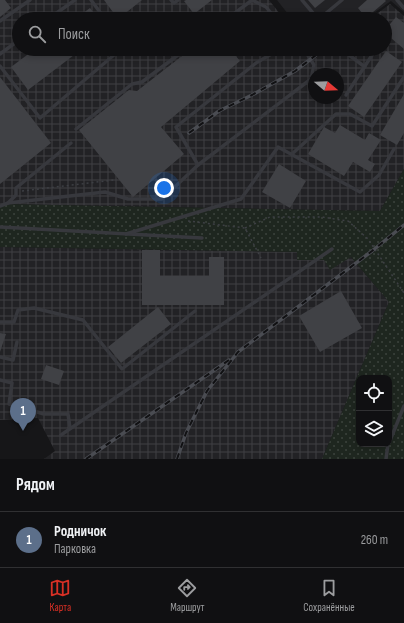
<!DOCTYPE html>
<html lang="ru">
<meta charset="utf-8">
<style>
:root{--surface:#101012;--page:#19191b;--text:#f1f3f6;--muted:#9c9d9f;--line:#303032;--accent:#d93025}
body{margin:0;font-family:"Sofia Sans Condensed",sans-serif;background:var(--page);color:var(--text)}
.controls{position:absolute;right:12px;bottom:12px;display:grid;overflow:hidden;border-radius:8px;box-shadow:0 2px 6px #0003}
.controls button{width:36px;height:36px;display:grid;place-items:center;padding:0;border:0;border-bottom:1px solid var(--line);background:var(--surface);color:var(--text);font:20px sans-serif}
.compass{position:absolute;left:308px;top:68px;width:36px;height:36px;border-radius:50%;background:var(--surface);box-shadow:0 2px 6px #0003;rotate:109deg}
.you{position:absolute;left:164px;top:188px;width:14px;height:14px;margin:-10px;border:3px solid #fff;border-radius:50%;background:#1a73e8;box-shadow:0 0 0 6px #1a73e833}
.badge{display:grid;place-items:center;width:26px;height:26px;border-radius:50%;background:var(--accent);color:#fff;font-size:13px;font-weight:700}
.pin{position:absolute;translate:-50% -33px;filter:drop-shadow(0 1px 2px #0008)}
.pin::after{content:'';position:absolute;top:21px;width:14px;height:12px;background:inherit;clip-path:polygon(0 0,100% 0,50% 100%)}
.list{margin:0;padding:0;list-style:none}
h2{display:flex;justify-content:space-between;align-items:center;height:52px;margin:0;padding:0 16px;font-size:17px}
h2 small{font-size:13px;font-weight:400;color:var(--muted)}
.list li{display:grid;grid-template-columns:26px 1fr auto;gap:12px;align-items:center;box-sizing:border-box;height:56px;padding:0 16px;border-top:1px solid var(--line)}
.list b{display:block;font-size:15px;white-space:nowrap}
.list p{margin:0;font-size:13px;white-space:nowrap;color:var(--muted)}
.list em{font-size:13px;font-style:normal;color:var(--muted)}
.icon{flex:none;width:22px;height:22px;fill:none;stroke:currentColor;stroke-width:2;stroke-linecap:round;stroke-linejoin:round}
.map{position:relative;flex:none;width:404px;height:459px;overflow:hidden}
.search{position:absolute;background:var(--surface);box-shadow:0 2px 6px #0003;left:12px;right:12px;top:12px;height:44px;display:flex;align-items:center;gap:10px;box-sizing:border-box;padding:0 14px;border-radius:22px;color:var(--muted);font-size:15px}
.sheet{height:108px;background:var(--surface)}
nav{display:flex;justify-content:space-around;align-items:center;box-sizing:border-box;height:56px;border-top:1px solid var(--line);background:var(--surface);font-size:11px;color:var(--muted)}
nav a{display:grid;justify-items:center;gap:2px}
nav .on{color:var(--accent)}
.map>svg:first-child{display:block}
</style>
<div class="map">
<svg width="404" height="459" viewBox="0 0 404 459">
<defs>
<pattern id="industrial-grid" width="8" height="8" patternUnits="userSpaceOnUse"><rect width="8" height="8" fill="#222225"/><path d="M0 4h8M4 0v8" fill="none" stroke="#3f3f43"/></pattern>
<pattern id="grass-dots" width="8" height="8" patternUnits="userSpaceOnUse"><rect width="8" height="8" fill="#1e261f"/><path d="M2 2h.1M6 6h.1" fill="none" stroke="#3c433d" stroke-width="1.8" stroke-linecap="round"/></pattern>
</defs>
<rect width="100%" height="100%" fill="#161618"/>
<!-- built -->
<polygon fill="#222225" points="277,0 404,0 404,12 391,1 365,19 292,19"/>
<!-- industrial -->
<g fill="url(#industrial-grid)" fill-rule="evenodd">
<path d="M0,0H269L284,19H19V49H309L316,58L328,49H385V19H370L390,4L404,16V169L380,211L0,204ZM314,74H338V98H314Z"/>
<polygon points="0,247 297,252 297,260 324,260 351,257 389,302 322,459 44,459 55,451 38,418 0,420"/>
</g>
<!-- grass -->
<path fill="url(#grass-dots)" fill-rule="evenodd" d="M404,169V459H322L389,302L351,257L330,270L324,260H297V252L0,247V204L380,211ZM359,378H389V444H359Z"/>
<!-- building -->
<g fill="#404145">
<polygon points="0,0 5,0 11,8 0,17"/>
<polygon points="104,0 142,0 118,19"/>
<polygon points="186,0 212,0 194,14 184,1"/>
<polygon points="308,0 325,0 315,8"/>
<polygon points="367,0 385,0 386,1 366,18 358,8"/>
<polygon points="90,8 98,19 75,19"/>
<polygon points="353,13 358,19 345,19"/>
<polygon points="396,17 404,23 404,49 385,33 385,30"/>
<polygon points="35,49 82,49 28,90 11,67"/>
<polygon points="191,49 230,49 240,61 161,127 184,154 133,197 79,130 129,90 137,91"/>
<polygon points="386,51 402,62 364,117 348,106"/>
<polygon points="0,77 51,143 0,184"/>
<polygon points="404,94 404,133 397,145 380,135"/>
<polygon points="340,125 365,140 369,133 381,140 368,160 375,164 370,172 353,162 344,176 308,154 324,127 335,133"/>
<polygon points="279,164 306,181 290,208 262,192"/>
<polygon points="142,250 160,250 160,276 209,276 209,257 224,257 224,305 142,305"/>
<polygon points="341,291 362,328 320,352 299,316"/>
<polygon points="158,307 171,324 121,363 108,347"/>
<polygon points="0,333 6,334 0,352"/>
<polygon points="46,365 64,371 59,385 41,379"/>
</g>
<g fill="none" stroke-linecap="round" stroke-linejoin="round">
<!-- path -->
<g stroke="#3d3f44" stroke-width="1.5" stroke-dasharray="2 3" stroke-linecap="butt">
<polyline points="22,191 114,180"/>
<polyline points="188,221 245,228 261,258"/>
<polyline points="245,228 270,217 322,217 348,221 368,239 404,293"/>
</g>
<!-- lane -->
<g stroke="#37383d" stroke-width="3.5">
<polyline points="91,0 105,19"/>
<polyline points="171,0 174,3 178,0"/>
<polyline points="302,0 318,19"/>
<polyline points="397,0 404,8"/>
<polyline points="48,19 75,0"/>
<polyline points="162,19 164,17"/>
<polyline points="227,19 252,0 266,7 276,19"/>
<polyline points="319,19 342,0"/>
<polyline points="0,21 30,0"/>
<polyline points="344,49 349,55 365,67"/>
<polyline points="0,54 19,40"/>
<polyline points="0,66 40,118 121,49"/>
<polyline points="346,95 376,49"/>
<polyline points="76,129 132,84 142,82 186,49"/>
<polyline points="292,154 336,114 350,114 372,126 404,77"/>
<polyline points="198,165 176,127 256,63 280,49"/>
<polyline points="8,203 16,195 16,188 71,143"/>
<polyline points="0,206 8,203 105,192 128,199 162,199 198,165 311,79 314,65 304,49"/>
<polyline points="0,227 202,238"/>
<polyline points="126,234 241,199 278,147 360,192 379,175 394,149"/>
<polyline points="0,322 14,322 18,310 34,308 83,320 122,369 195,311"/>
<polyline points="0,357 13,360 17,342"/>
<polyline points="0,380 12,383 9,404 44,414 68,414 70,428"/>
<polyline points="61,435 332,249"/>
<polyline points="389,443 404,406"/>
<polyline points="386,459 388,444"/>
</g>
<defs>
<g id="rail">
<polyline points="189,133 219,111 252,95 295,71 324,49"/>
<polyline points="86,459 229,360"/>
<polyline points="177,459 186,433 207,391 238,352 372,251 404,225"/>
</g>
</defs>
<!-- rail casing -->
<use href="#rail" stroke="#4a4c52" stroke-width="3.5"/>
<!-- rail -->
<use href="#rail" stroke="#111113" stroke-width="2" stroke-dasharray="6" stroke-linecap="butt"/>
</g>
</svg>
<div class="controls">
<button><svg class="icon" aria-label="locate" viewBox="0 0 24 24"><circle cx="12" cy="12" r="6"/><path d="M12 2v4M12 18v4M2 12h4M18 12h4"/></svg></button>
<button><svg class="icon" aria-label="layers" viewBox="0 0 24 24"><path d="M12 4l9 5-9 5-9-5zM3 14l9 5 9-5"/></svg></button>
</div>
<svg class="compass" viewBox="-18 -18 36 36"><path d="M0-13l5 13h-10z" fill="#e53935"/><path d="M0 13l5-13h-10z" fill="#9c9d9f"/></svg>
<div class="you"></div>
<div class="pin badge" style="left:23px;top:431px;background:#5c6f8a">1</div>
<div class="search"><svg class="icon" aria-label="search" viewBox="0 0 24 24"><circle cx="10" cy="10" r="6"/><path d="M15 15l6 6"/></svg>Поиск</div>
</div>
<section class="sheet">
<h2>Рядом<small></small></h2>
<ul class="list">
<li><span class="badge" style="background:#5c6f8a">1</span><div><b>Родничок</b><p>Парковка</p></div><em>260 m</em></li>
</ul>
</section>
<nav>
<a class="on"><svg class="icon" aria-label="map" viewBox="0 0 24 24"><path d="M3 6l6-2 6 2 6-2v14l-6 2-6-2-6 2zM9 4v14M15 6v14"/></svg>Карта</a>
<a><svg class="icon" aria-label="directions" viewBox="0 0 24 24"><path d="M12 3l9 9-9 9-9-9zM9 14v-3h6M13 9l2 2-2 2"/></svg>Маршрут</a>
<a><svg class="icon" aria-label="saved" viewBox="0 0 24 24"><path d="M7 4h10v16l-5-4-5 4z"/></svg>Сохранённые</a>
</nav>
